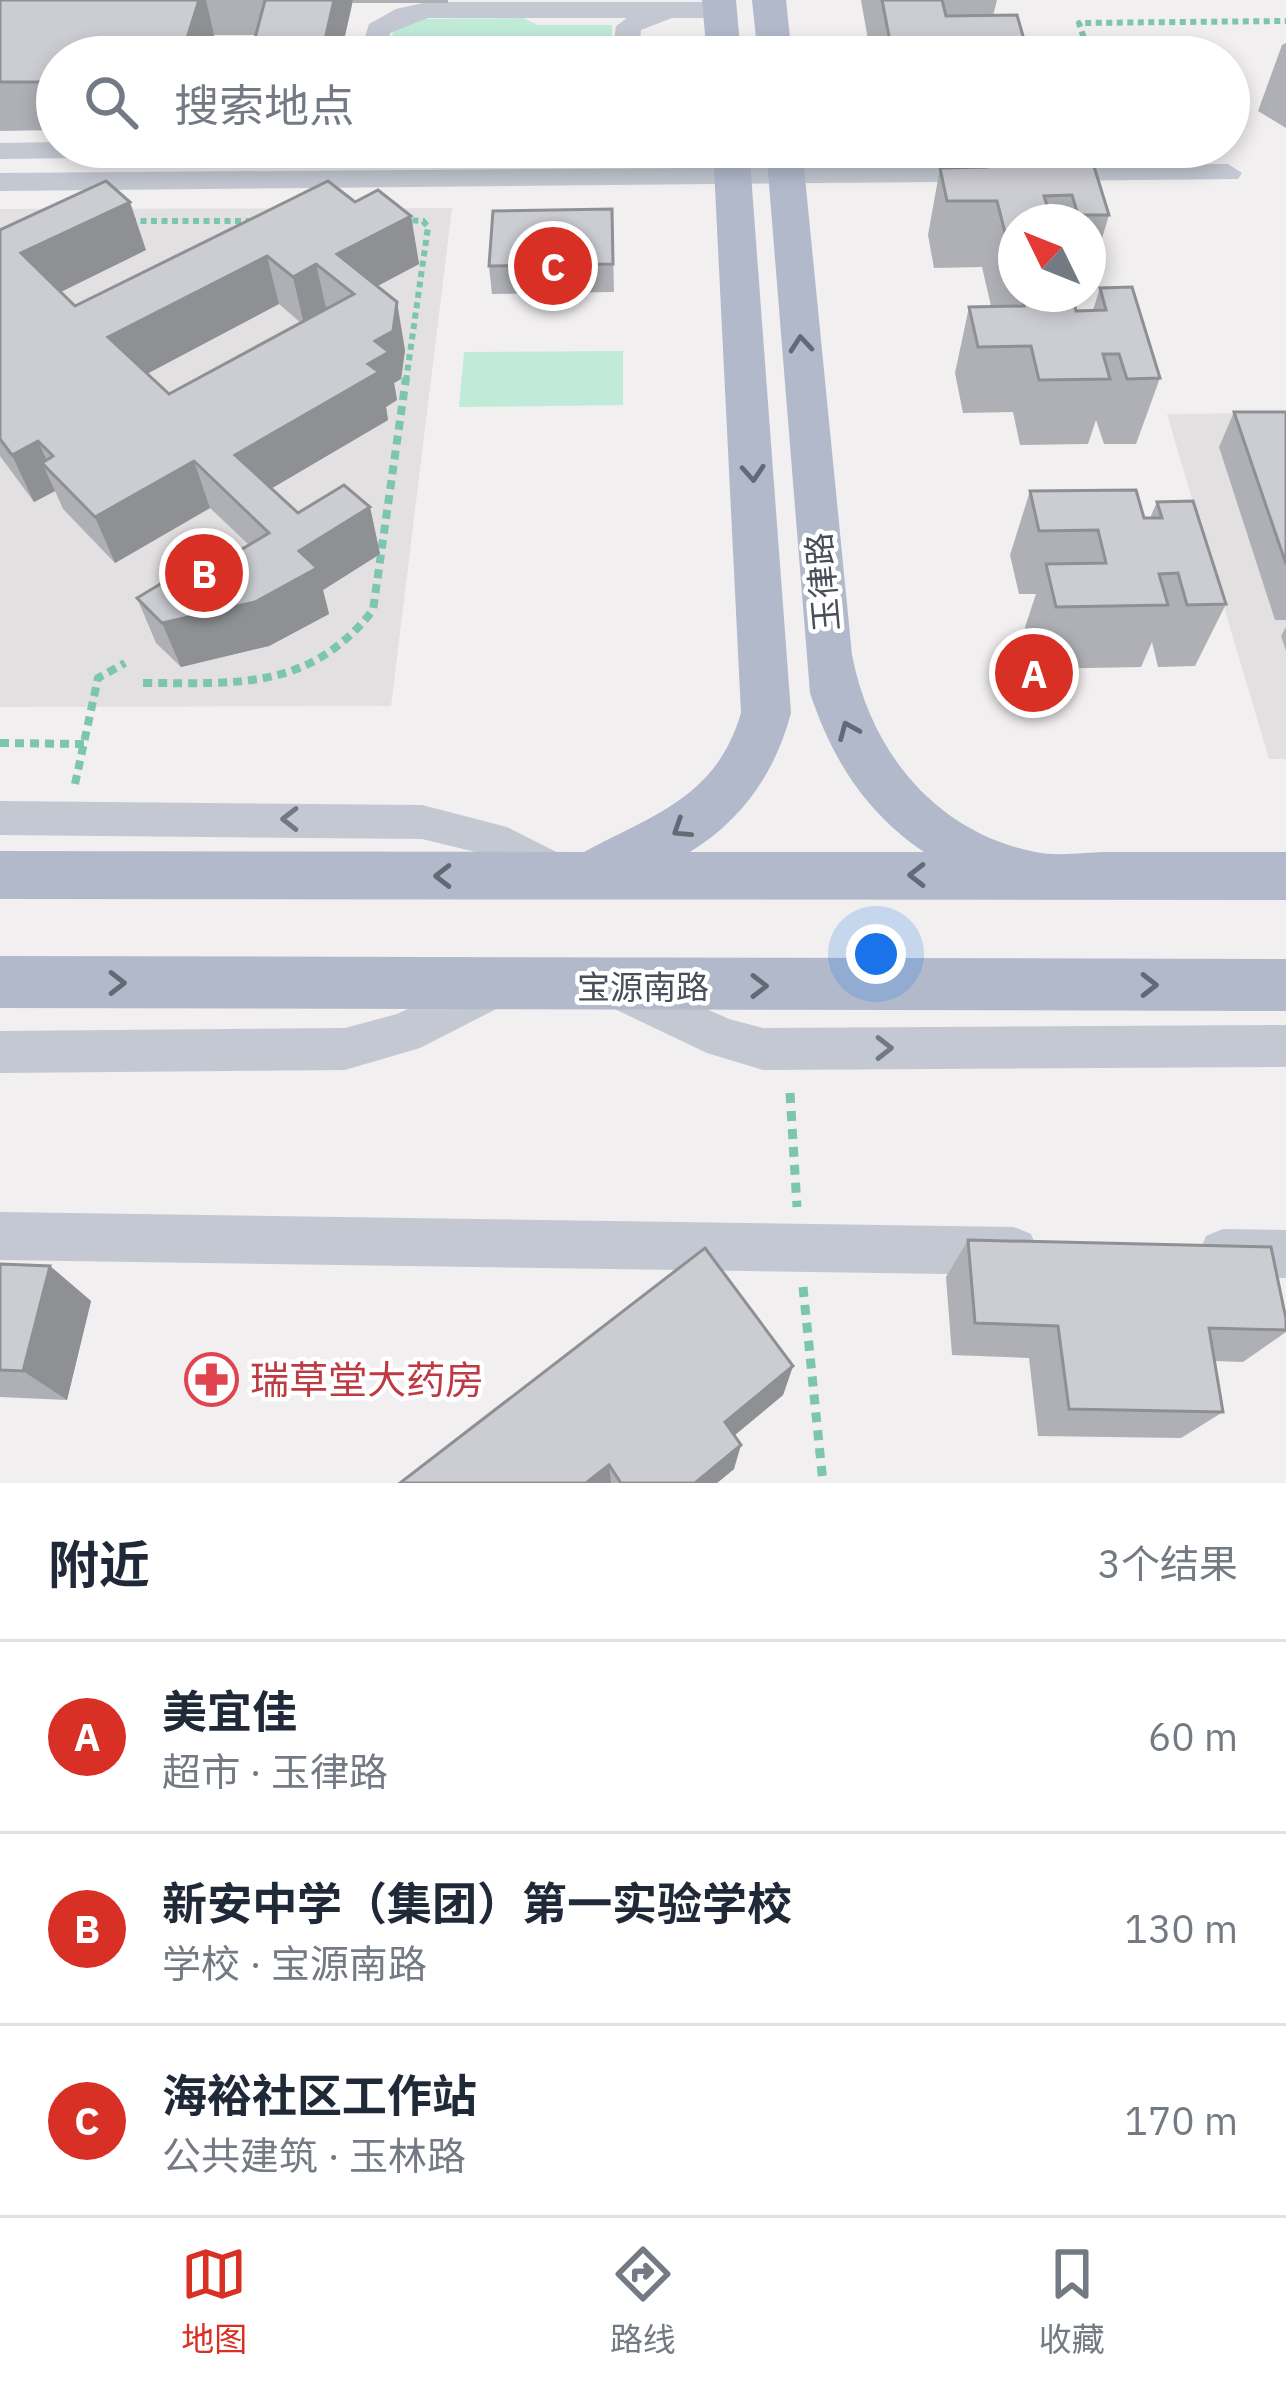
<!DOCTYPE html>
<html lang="zh">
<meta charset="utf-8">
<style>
:root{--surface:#fff;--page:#f6f6f7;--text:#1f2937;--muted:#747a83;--line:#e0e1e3;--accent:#d93025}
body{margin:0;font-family:"IBM Plex Sans","Noto Sans SC",sans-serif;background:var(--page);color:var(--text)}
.compass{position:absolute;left:998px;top:204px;width:108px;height:108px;border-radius:50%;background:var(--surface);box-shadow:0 6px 18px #0003;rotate:313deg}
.you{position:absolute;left:876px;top:954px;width:42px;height:42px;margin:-30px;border:9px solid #fff;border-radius:50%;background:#1a73e8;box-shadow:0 0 0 18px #1a73e833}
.badge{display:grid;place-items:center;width:78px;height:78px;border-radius:50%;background:var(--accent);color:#fff;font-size:39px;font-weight:700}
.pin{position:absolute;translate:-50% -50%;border:6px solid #fff;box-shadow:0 3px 12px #0006}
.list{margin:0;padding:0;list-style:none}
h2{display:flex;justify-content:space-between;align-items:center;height:156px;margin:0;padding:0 48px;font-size:51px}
h2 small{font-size:39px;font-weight:400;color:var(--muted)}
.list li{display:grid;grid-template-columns:78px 1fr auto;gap:36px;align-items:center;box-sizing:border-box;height:192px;padding:0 48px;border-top:3px solid var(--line)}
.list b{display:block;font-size:45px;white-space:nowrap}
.list p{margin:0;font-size:39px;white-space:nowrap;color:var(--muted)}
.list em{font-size:39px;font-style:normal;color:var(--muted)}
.icon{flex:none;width:66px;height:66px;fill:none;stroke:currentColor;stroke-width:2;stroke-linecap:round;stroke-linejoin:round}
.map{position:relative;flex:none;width:1286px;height:1483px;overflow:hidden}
.search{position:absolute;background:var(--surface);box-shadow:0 6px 18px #0003;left:36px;right:36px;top:36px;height:132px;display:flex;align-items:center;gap:30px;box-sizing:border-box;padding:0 42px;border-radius:66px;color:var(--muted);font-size:45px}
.sheet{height:732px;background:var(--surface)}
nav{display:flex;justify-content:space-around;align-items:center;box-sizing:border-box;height:168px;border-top:3px solid var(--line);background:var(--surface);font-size:33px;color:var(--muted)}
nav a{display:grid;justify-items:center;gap:6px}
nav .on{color:var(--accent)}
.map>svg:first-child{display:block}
</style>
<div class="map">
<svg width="1286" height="1483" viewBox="0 0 1286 1483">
<rect width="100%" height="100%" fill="#f1efef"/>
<!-- education -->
<g fill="#e2e0e0">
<polygon points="452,208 391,706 0,707 0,209"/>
<polygon points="1286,413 1286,759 1269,759 1167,414"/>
</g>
<!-- green -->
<g fill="#c1ebd9">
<polygon points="523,18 538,25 612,25 611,57 386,57 394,29 419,19"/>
<polygon points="638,147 638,155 624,158 367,159 369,149"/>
<polygon points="623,351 623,405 459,407 464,352"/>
</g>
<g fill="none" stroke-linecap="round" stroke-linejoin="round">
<!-- path-far2 -->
<g stroke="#7cc5ae" stroke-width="6" stroke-dasharray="6 4.5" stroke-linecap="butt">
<polyline points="1090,57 1079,23 1286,21"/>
<polyline points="130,221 253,221"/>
<polyline points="406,381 428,227 423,221 406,220"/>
</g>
<!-- path-far1 -->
<g stroke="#7cc5ae" stroke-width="8" stroke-dasharray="9 6" stroke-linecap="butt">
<path d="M143,683C237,683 310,691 373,610L406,378"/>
<polyline points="0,743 84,744"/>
<polyline points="75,784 98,678 125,663"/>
</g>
<!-- path -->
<g stroke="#7cc5ae" stroke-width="9" stroke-dasharray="10 8" stroke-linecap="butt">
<polyline points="790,1093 797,1207"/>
<polyline points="803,1287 823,1483"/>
</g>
<!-- minor -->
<g fill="#c3c8d2" fill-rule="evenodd">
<polygon points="428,2 720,2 733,10 720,18 672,18 641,30 638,57 612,57 616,26 627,18 428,18 390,33 385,57 359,57 369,24 396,9"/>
<polygon points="57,142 57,147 332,147 318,155 0,159 0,143"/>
<polygon points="1228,164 1242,173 1238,179 0,191 0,173"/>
<polygon points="0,801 422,805 507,827 578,863 584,876 578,889 563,894 484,854 422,839 0,835"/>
<polygon points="497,967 512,973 519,987 512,1001 420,1048 345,1070 0,1073 0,1031 345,1028 397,1014"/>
<polygon points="617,969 729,1019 763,1028 1286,1025 1286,1067 763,1070 707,1053 602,1003 595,989 602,975"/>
<polygon points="0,1212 1014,1227 1031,1234 1038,1251 1031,1268 1014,1275 0,1260"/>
<polygon points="1223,1229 1286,1230 1286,1278 1223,1277 1206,1270 1199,1253 1206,1236"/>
</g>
<!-- major -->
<g fill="#b1b9cb" fill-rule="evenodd">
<polygon points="702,0 736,0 741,57 707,57"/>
<polygon points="752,0 786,0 792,57 758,57"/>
<path d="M713,147H749L791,713C775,773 743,819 690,852H924C865,812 832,759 810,693L766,147H802L852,655C871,753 936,832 1035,852C1058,857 1087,852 1110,852C1168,852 1227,852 1286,852V900L0,899V851L584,852C654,814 716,798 741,713Z"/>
<polygon points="0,956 1286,959 1286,1011 0,1008"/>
</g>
</g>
<!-- wall -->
<g fill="#afb0b5" fill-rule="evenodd">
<polygon points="0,0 448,0 448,3 353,3 353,0 342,50 391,50 392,57 250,57 256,35 214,35 208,57 57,57 57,130 0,131"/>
<polygon points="861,0 997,0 993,16 1029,57 871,57"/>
<polygon points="1286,43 1286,128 1258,111 1282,45"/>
<polygon points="887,147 958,147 956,154 888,155"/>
<polygon points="980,147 1043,147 1047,159 1051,159 1054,147 1088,147 1109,215 1089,282 1088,222 1016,222 1016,294 1072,294 1076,311 1093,310 1100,288 1160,378 1136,444 1104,444 1096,420 1088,444 1020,445 1013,412 963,413 955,373 969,307 991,306 982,267 934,268 928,235 940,168 975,167"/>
<path d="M355,202L411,216L419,264L377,286L405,350L401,379L394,383L397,400L386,407L388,420L272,488L298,513L370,507L380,554L323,590L329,614L269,646L181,667L156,643L137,598L172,591L249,545L210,508L115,563L63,509L55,491L34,502L0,456V230L146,250L61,292L75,306ZM279,304L301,323L169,394L147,373Z"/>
<polygon points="612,209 614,292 492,294 489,266"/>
<polygon points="1234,412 1286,412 1286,620 1275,620 1219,447"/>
<polygon points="1030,491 1144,518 1150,518 1157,502 1226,604 1195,666 1158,667 1152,642 1141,667 1034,669 1025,627 1036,594 1019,594 1010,555"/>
<polygon points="1286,627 1286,651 1281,636"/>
<polygon points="968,1240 1286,1319 1286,1332 1243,1362 1214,1361 1223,1412 1181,1438 1038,1436 1029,1358 952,1355 946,1277"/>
<polygon points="0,1264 50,1266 91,1301 67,1400 0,1397"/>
<polygon points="793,1366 783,1395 734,1436 734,1469 717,1483 400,1483"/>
</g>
<!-- shaded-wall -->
<g fill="#8f9094">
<polygon points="199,0 206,0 214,35 208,57 181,57"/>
<polygon points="334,0 353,0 340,57 321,57"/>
<polygon points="130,202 146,250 40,302 21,253"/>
<polygon points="411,216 419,264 355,298 337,254"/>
<polygon points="267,256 279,304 126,385 108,337"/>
<polygon points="316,264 327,312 304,325 293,277"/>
<polygon points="397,302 405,350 401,379 394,383 397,400 386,407 388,420 250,501 235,455 368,364 375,341"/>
<polygon points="38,441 53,474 42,463 55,491 34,502 12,455"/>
<polygon points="194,461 210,508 115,563 95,517"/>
<polygon points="370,507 380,554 323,590 329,614 269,646 181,667 162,623 299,551"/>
<polygon points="50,1266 91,1301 67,1400 23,1371"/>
<polygon points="793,1366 783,1395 719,1448 725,1422"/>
<polygon points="741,1445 734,1469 717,1483 695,1483"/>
<polygon points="609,1465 611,1483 586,1483"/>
</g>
<!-- building -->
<g fill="#cccdd3" stroke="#8f9094" stroke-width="3" fill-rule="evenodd">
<polygon points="0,0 199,0 181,57 57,57 57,82 0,82"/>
<polygon points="265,0 334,0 321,57 250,57"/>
<polygon points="882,0 942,0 946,16 1017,15 1029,57 893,57"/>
<polygon points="339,50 391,50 389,57 337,57"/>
<polygon points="982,147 1043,147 1047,159 1062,159 1058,147 1088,147 1109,215 1078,215 1072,195 1044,196 1052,222 1016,222 1016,276 997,201 947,201 940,168 987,167"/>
<path d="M106,181L130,202L21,253L75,306L328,181L355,202L378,190L411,216L337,254L397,302L393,331L375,341L389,352L368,364L379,372L235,455L298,513L344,485L370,507L299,551L317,568L255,602L162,623L137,598L162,583L172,591L269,533L194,461L95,517L42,463L53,456L38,441L12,455L0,439V230ZM267,256L293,277L316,264L354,294L169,394L108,337Z"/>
<polygon points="612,209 613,264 489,266 493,211"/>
<polygon points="1132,287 1160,378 1127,379 1119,354 1103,354 1110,379 1039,380 1031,346 978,347 969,307 1024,306 1021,294 1072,294 1076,311 1106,310 1100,288"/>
<polygon points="1234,412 1286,412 1286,564"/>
<polygon points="1136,490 1144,518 1162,518 1157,502 1193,501 1226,604 1187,605 1178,573 1159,574 1168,605 1056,607 1046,564 1106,563 1098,530 1039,531 1030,491"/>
<polygon points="968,1240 1271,1247 1286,1319 1286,1330 1209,1328 1223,1412 1069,1409 1058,1326 975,1323"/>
<polygon points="705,1248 793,1366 725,1422 741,1445 695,1483 621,1483 609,1465 586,1483 400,1483"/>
<polygon points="0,1264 50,1266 23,1371 0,1370"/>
</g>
<!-- one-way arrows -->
<defs><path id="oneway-chevron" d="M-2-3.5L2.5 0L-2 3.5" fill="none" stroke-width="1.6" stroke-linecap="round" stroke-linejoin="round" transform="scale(3)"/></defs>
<g stroke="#626a76">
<use href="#oneway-chevron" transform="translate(801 344) rotate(-95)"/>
<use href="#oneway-chevron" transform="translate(753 473) rotate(86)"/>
<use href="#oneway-chevron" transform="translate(848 730) rotate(-113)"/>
<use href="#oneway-chevron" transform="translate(681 829) rotate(147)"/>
<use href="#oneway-chevron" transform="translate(917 875) rotate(180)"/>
<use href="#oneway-chevron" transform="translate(443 876) rotate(180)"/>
<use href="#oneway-chevron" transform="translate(117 983)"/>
<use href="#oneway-chevron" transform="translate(1149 985)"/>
<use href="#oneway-chevron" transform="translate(759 986)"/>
</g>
<g stroke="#737984">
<use href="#oneway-chevron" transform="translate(290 819) rotate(-180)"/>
<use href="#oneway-chevron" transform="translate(884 1048)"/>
</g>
<!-- icons -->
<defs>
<symbol id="pharmacy-ring" viewBox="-11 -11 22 22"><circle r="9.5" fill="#fff" stroke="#e0444e" stroke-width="1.5"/><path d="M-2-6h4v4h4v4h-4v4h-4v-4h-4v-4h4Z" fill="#e0444e"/></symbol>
</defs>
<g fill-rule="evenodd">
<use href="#pharmacy-ring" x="182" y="1350" width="59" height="59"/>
</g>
<g text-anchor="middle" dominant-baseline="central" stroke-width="9" stroke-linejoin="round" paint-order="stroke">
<!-- street labels -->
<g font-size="33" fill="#484f5a" stroke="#fff">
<text transform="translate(822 582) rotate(-95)">玉律路</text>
<text x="643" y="986">宝源南路</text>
</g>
<!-- near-health labels -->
<g font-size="39" fill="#be3a42" stroke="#fff" text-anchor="start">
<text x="250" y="1379">瑞草堂大药房</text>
</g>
</g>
</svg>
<svg class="compass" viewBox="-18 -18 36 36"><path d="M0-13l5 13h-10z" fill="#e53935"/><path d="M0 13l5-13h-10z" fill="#747a83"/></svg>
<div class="you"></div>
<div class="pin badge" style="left:1034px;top:673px">A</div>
<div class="pin badge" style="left:204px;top:573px">B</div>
<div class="pin badge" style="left:553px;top:266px">C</div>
<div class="search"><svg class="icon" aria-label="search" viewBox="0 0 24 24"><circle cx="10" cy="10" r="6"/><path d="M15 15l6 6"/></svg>搜索地点</div>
</div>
<section class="sheet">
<h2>附近<small>3个结果</small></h2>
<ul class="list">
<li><span class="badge">A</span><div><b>美宜佳</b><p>超市 · 玉律路</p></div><em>60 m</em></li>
<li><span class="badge">B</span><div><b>新安中学（集团）第一实验学校</b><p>学校 · 宝源南路</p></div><em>130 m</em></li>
<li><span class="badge">C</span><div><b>海裕社区工作站</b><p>公共建筑 · 玉林路</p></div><em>170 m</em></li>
</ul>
</section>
<nav>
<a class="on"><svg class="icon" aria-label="map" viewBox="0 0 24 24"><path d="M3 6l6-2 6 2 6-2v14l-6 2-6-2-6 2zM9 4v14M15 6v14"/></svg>地图</a>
<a><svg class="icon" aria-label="directions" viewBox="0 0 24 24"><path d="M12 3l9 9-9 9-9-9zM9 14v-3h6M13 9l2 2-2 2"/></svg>路线</a>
<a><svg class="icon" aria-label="saved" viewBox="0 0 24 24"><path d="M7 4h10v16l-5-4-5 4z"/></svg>收藏</a>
</nav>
